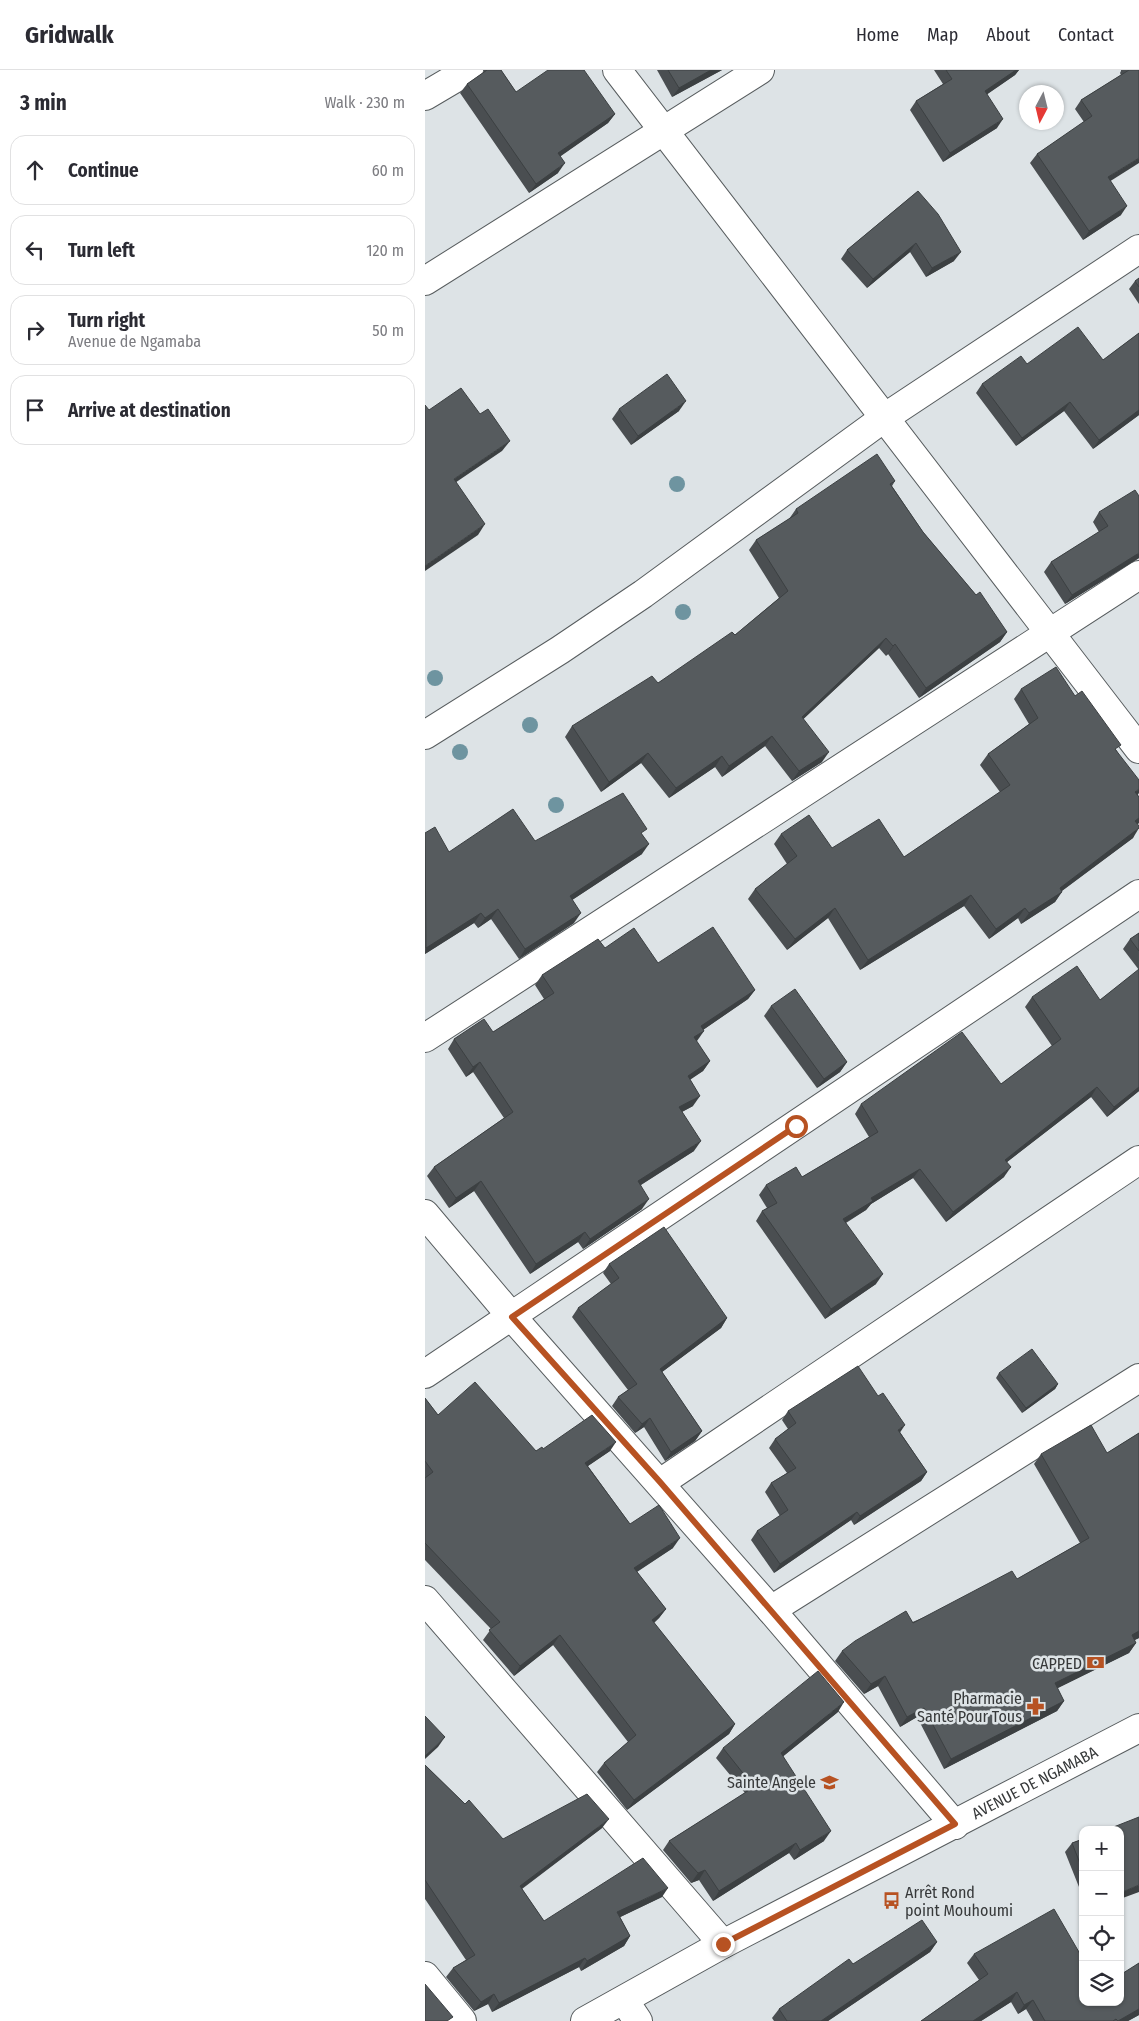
<!DOCTYPE html>
<meta charset="utf-8">
<style>
:root{--surface:#fff;--page:#f2f2f3;--text:#2b2b33;--muted:#7c7c81;--line:#e1e1e2}
body{margin:0;font-family:"Fira Sans Condensed",sans-serif;background:var(--page);color:var(--text)}
.controls{position:absolute;right:15px;bottom:15px;display:grid;overflow:hidden;border-radius:10px;box-shadow:0 1px 4px #0004}
.controls button{width:45px;height:45px;display:grid;place-items:center;padding:0;border:0;border-bottom:1px solid var(--line);background:var(--surface);color:var(--text);font:25px sans-serif}
.compass{position:absolute;left:594px;top:15px;width:45px;height:45px;border-radius:50%;background:var(--surface);box-shadow:0 1px 4px #0004;rotate:187deg}
.stop{position:absolute;width:15px;height:15px;margin:-11px;border:4px solid #b75222;border-radius:50%;background:#fff}
.stop.end{background:#b75222;border-color:#fff;box-shadow:0 1px 5px #0008}
.list{margin:0;padding:0;list-style:none}
h2{display:flex;justify-content:space-between;align-items:center;height:65px;margin:0;padding:0 20px;font-size:21px}
h2 small{font-size:16px;font-weight:400;color:var(--muted)}
.list li{display:grid;grid-template-columns:32px 1fr auto;gap:15px;align-items:center;box-sizing:border-box;height:70px;margin:0 10px 10px;padding:0 10px;border:1px solid var(--line);border-radius:15px}
.list b{display:block;font-size:19px;white-space:nowrap}
.list p{margin:0;font-size:16px;white-space:nowrap;color:var(--muted)}
.list em{font-size:16px;font-style:normal;color:var(--muted)}
.icon{flex:none;width:28px;height:28px;fill:none;stroke:currentColor;stroke-width:2;stroke-linecap:round;stroke-linejoin:round}
.map{position:relative;flex:none;width:714px;height:1951px;overflow:hidden}
header{display:flex;align-items:center;gap:30px;box-sizing:border-box;height:70px;padding:0 25px;background:var(--surface);border-bottom:1px solid var(--line)}
header strong{font-size:24px}
nav{display:flex;gap:28px;margin-inline-start:auto;font-size:18px}
main{display:flex}
aside{flex:1;background:var(--surface)}
.map>svg:first-child{display:block}
</style>
<header>
<strong>Gridwalk</strong>
<nav><a>Home</a><a>Map</a><a>About</a><a>Contact</a></nav>
</header>
<main>
<aside>
<h2>3 min<small>Walk · 230 m</small></h2>
<ul class="list">
<li><svg class="icon" aria-label="ahead" viewBox="0 0 24 24"><path d="M12 20V5M6 11l6-6 6 6"/></svg><div><b>Continue</b></div><em>60 m</em></li>
<li><svg class="icon" aria-label="left" viewBox="0 0 24 24"><path d="M17 20v-9H6M10 6l-5 5 5 5"/></svg><div><b>Turn left</b></div><em>120 m</em></li>
<li><svg class="icon" aria-label="right" viewBox="0 0 24 24"><path d="M7 20v-9h11M14 6l5 5-5 5"/></svg><div><b>Turn right</b><p>Avenue de Ngamaba</p></div><em>50 m</em></li>
<li><svg class="icon" aria-label="arrive" viewBox="0 0 24 24"><path d="M6 21V4h12l-3 4 3 4H6"/></svg><div><b>Arrive at destination</b></div></li>
</ul>
</aside>
<div class="map">
<svg width="714" height="1951" viewBox="0 0 714 1951">
<rect width="100%" height="100%" fill="#dde3e6"/>
<g fill="none" stroke-linecap="round" stroke-linejoin="round">
<defs>
<g id="minor">
<polyline points="192,0 714,679"/>
<polyline points="0,26 44,0"/>
<polyline points="0,211 335,0"/>
<polyline points="0,665 135,580 218,524 459,348 714,179"/>
<polyline points="0,968 714,505"/>
<polyline points="0,1144 87,1247 346,1540 530,1755"/>
<polyline points="0,1304 714,824"/>
<polyline points="235,1413 714,1090"/>
<polyline points="0,1530 298,1874"/>
<polyline points="346,1540 714,1308"/>
<polyline points="0,1906 37,1951"/>
<polyline points="199,1930 213,1951"/>
</g>
<g id="tertiary">
<path id="s1" d="M160,1951L298,1874L714,1658"/>
</g>
</defs>
<!-- minor casing -->
<use href="#minor" stroke="#575c5e" stroke-width="30"/>
<!-- tertiary casing -->
<use href="#tertiary" stroke="#575c5e" stroke-width="30"/>
<!-- minor -->
<use href="#minor" stroke="#fff" stroke-width="28"/>
<!-- tertiary -->
<use href="#tertiary" stroke="#fff" stroke-width="28"/>
</g>
<!-- trees -->
<g fill="#6e94a0">
<circle cx="252" cy="414" r="8"/>
<circle cx="258" cy="542" r="8"/>
<circle cx="10" cy="608" r="8"/>
<circle cx="105" cy="655" r="8"/>
<circle cx="35" cy="682" r="8"/>
<circle cx="131" cy="735" r="8"/>
</g>
<!-- wall -->
<g fill="#4a4e51">
<polygon points="59,0 76,0 91,22 190,44 183,53 135,86 133,103 104,123 35,23 42,14 59,2"/>
<polygon points="232,0 297,0 247,27"/>
<polygon points="509,0 594,0 590,5 562,24 572,58 518,92 485,40 491,31 518,14"/>
<polygon points="696,0 714,0 685,111 696,145 658,170 605,93 612,84 659,52 650,39 656,30 696,5 695,3 696,1"/>
<polygon points="493,121 529,191 501,207 485,182 442,218 416,189 422,180"/>
<polygon points="714,208 714,234 704,219 710,211"/>
<polygon points="714,263 714,345 668,379 639,341 591,376 551,323 557,314 602,294 678,290"/>
<polygon points="194,339 254,341 206,375 187,349"/>
<polygon points="470,411 467,416 498,462 551,525 582,562 575,572 494,628 463,584 461,586 454,578 378,649 397,692 367,711 340,676 297,707 290,697 244,728 216,693 176,722 140,667 147,656 233,613 310,565 354,528 324,480 331,470 364,449 371,439"/>
<polygon points="674,442 714,488 640,534 619,502 626,492 674,462 668,452"/>
<polygon points="596,619 650,626 692,681 714,727 714,753 712,754 708,768 637,821 630,832 596,854 593,848 564,869 539,836 435,900 403,848 362,880 323,829 330,819 362,794 349,774 356,764 407,778 479,787 575,722 555,695 563,684 604,654 589,629"/>
<polygon points="0,763 24,782 110,771 218,765 217,784 147,830 149,853 94,889 66,849 53,858 49,853 0,884"/>
<polygon points="714,863 714,1021 682,1047 666,1027 582,1092 579,1107 521,1152 488,1108 446,1134 441,1140 421,1153 451,1214 400,1249 331,1151 337,1141 342,1138 334,1125 341,1115 377,1107 444,1067 430,1044 436,1034 576,1014 627,976 600,937 607,927 675,930 714,900 698,879 705,869"/>
<polygon points="180,878 330,920 323,929 278,960 271,971 285,991 278,1001 265,1009 268,1036 257,1042 269,1081 216,1115 217,1139 158,1179 153,1172 105,1204 49,1121 24,1138 2,1106 9,1097 79,1048 48,1002 41,1007 23,979 29,969 68,962 119,929 110,915 117,905"/>
<polygon points="346,936 422,992 415,1002 392,1018 339,946"/>
<polygon points="184,1194 302,1248 296,1258 237,1302 277,1361 270,1371 240,1391 219,1357 210,1363 187,1336 193,1327 203,1320 147,1247 153,1238 186,1214 178,1203"/>
<polygon points="574,1303 633,1314 630,1319 597,1343 571,1308"/>
<polygon points="0,1328 13,1345 111,1381 118,1379 185,1381 163,1396 205,1454 248,1478 212,1502 241,1539 234,1548 229,1553 310,1654 304,1664 202,1740 172,1702 179,1693 203,1672 128,1575 89,1606 58,1570 66,1559 0,1490"/>
<polygon points="363,1341 475,1362 502,1402 496,1411 429,1455 426,1450 349,1503 326,1470 332,1461 355,1446 340,1422 346,1413 362,1403 344,1378 350,1369 363,1359 357,1350"/>
<polygon points="714,1363 714,1568 709,1570 711,1573 704,1583 632,1618 639,1631 632,1641 519,1699 492,1647 475,1657 453,1616 439,1624 410,1591 417,1581 592,1509 655,1473 609,1394 616,1384 682,1383"/>
<polygon points="413,1642 358,1686 399,1771 369,1790 364,1783 288,1831 274,1810 266,1813 238,1780 244,1771 320,1723 291,1688 298,1678"/>
<polygon points="0,1695 40,1734 78,1769 177,1758 97,1819 119,1851 237,1827 195,1847 205,1866 199,1876 156,1901 154,1897 67,1942 63,1934 49,1941 21,1907 28,1898 41,1890 0,1829"/>
<polygon points="658,1769 658,1827 640,1782 647,1773"/>
<polygon points="512,1872 505,1882 403,1951 349,1951 347,1948 354,1939 428,1894"/>
<polygon points="549,1884 658,1932 714,1893 714,1945 703,1951 608,1951 601,1939 593,1944 586,1932 556,1951 496,1951 554,1910 542,1893"/>
</g>
<!-- shaded-wall -->
<g fill="#3c4042">
<polygon points="286,0 297,0 247,27 254,18"/>
<polygon points="591,0 594,0 590,5 554,30 560,21"/>
<polygon points="190,44 183,53 126,93 133,83"/>
<polygon points="578,49 572,58 518,92 525,83"/>
<polygon points="714,88 714,93 676,117 683,107"/>
<polygon points="140,93 133,103 104,123 111,114"/>
<polygon points="702,136 696,145 658,170 664,161"/>
<polygon points="491,173 485,182 442,218 448,209"/>
<polygon points="536,182 529,191 501,207 507,198"/>
<polygon points="261,331 254,341 206,375 213,366"/>
<polygon points="645,332 639,341 591,376 597,368"/>
<polygon points="714,340 714,345 668,379 674,370"/>
<polygon points="85,371 77,381 21,419 29,409"/>
<polygon points="60,454 53,465 0,501 0,496"/>
<polygon points="714,483 714,488 640,534 647,525"/>
<polygon points="582,562 575,572 494,628 501,618"/>
<polygon points="461,568 454,578 370,657 377,647"/>
<polygon points="470,574 463,584 461,586 468,576"/>
<polygon points="347,666 340,676 297,707 304,696"/>
<polygon points="404,682 397,692 367,711 374,701"/>
<polygon points="223,683 216,693 176,722 184,712"/>
<polygon points="297,686 290,697 244,728 251,718"/>
<polygon points="714,719 714,723 711,727 710,722"/>
<polygon points="714,748 714,753 703,761 710,751"/>
<polygon points="714,758 708,768 627,828 635,818"/>
<polygon points="224,774 217,784 138,836 145,826"/>
<polygon points="637,822 630,832 596,854 604,843"/>
<polygon points="546,825 539,836 435,900 443,890"/>
<polygon points="410,838 403,848 362,880 370,869"/>
<polygon points="600,838 593,848 564,869 571,859"/>
<polygon points="73,839 66,849 53,858 60,848"/>
<polygon points="56,843 49,853 0,884 1,878"/>
<polygon points="156,843 149,853 94,889 100,879"/>
<polygon points="330,920 323,929 269,966 276,956"/>
<polygon points="279,961 272,971 262,977 269,967"/>
<polygon points="285,991 278,1001 256,1016 263,1006"/>
<polygon points="55,992 48,1002 41,1007 48,997"/>
<polygon points="422,992 415,1002 392,1018 399,1009"/>
<polygon points="672,1017 666,1027 573,1099 580,1090"/>
<polygon points="714,1017 714,1021 682,1047 689,1037"/>
<polygon points="275,1026 268,1036 247,1047 254,1037"/>
<polygon points="276,1071 269,1081 206,1121 213,1111"/>
<polygon points="586,1097 579,1107 521,1152 528,1142"/>
<polygon points="495,1099 488,1108 446,1134 441,1140 411,1158 418,1149 446,1128"/>
<polygon points="56,1111 49,1121 24,1138 31,1128"/>
<polygon points="224,1129 217,1139 158,1179 165,1169"/>
<polygon points="160,1162 153,1172 105,1204 111,1194"/>
<polygon points="458,1204 451,1214 400,1249 406,1239"/>
<polygon points="302,1248 296,1258 229,1308 235,1299"/>
<polygon points="633,1314 630,1319 597,1343 601,1338"/>
<polygon points="225,1348 219,1357 210,1363 217,1354"/>
<polygon points="480,1355 474,1364 473,1360"/>
<polygon points="277,1361 270,1371 240,1391 246,1382"/>
<polygon points="191,1372 185,1381 154,1402 160,1393"/>
<polygon points="502,1402 496,1411 429,1455 435,1446"/>
<polygon points="432,1442 426,1450 349,1503 355,1494"/>
<polygon points="255,1468 248,1478 202,1508 209,1498"/>
<polygon points="241,1539 234,1548 220,1560 227,1550"/>
<polygon points="714,1561 714,1568 700,1575 707,1565"/>
<polygon points="135,1565 128,1575 89,1606 95,1596"/>
<polygon points="711,1573 704,1583 623,1623 630,1613"/>
<polygon points="460,1606 453,1616 439,1624 446,1614"/>
<polygon points="639,1631 632,1641 519,1699 526,1689"/>
<polygon points="419,1632 413,1642 350,1693 356,1683"/>
<polygon points="499,1638 492,1647 475,1657 482,1647"/>
<polygon points="310,1654 304,1664 202,1740 209,1730"/>
<polygon points="20,1667 13,1677 0,1689 0,1686"/>
<polygon points="184,1749 177,1758 88,1825 95,1816"/>
<polygon points="406,1761 399,1771 369,1790 375,1780"/>
<polygon points="371,1773 364,1783 288,1831 294,1821"/>
<polygon points="280,1800 274,1810 266,1813 273,1803"/>
<polygon points="714,1815 714,1822 695,1829 695,1823"/>
<polygon points="243,1818 237,1827 185,1852 192,1842"/>
<polygon points="205,1866 199,1876 156,1901 162,1891"/>
<polygon points="512,1872 505,1882 403,1951 396,1951"/>
<polygon points="160,1888 154,1897 67,1942 74,1933"/>
<polygon points="592,1922 586,1932 556,1951 548,1951"/>
<polygon points="69,1924 63,1934 49,1941 56,1932"/>
<polygon points="608,1930 601,1939 593,1944 599,1935"/>
<polygon points="714,1939 714,1945 703,1951 693,1951"/>
</g>
<!-- building -->
<g fill="#565b5e" stroke="#3c4042">
<polygon points="62,0 76,0 91,22 123,0 159,0 190,44 133,83 140,93 111,114 42,14"/>
<polygon points="243,0 286,0 254,18"/>
<polygon points="521,0 591,0 560,21 578,49 525,83 491,31 527,9"/>
<polygon points="704,0 714,0 714,88 683,107 702,136 664,161 612,84 667,46 656,30"/>
<polygon points="493,121 513,144 536,182 507,198 491,173 448,209 422,180"/>
<polygon points="714,208 714,217 710,211"/>
<polygon points="653,257 678,290 714,263 714,340 674,370 645,332 597,368 557,314 596,286 602,294"/>
<polygon points="242,304 261,331 213,366 194,339"/>
<polygon points="36,318 55,344 63,339 85,371 29,409 60,454 0,496 0,335 4,340"/>
<polygon points="452,384 470,411 465,414 498,462 551,525 555,522 582,562 501,618 470,574 468,576 461,568 377,647 404,682 374,701 347,666 304,696 297,686 251,718 223,683 184,712 147,656 227,606 233,613 307,562 310,565 363,521 331,470 373,443 371,439"/>
<polygon points="710,420 714,426 714,483 647,525 626,492 683,456 674,442"/>
<polygon points="631,597 650,626 657,621 696,675 690,679 714,710 714,719 710,722 714,727 714,748 710,751 714,756 714,758 635,818 637,822 604,843 600,838 571,859 546,825 443,890 410,838 370,869 330,819 372,786 356,764 384,745 407,778 454,749 479,787 585,715 563,684 613,648 596,619"/>
<polygon points="198,723 222,759 216,763 224,774 145,826 156,843 100,879 73,839 60,848 56,843 1,878 0,763 10,757 24,782 88,739 110,771"/>
<polygon points="288,857 330,920 276,956 279,961 269,967 285,991 263,1006 275,1026 254,1037 276,1071 213,1111 224,1129 165,1169 160,1162 111,1194 56,1111 31,1128 9,1097 88,1042 55,992 48,997 29,969 59,949 68,962 129,923 117,905 173,869 180,878 209,858 233,893"/>
<polygon points="714,863 714,881 705,869"/>
<polygon points="652,896 675,930 714,899 714,1017 689,1037 672,1017 580,1090 586,1097 528,1142 495,1099 446,1128 448,1131 418,1149 458,1204 406,1239 337,1141 352,1133 341,1115 371,1097 377,1107 453,1062 436,1034 537,962 576,1014 636,969 607,927"/>
<polygon points="370,919 422,992 399,1009 346,936"/>
<polygon points="239,1157 302,1248 235,1299 277,1361 246,1382 225,1348 217,1354 193,1327 212,1314 153,1238 194,1208 184,1194"/>
<polygon points="607,1279 633,1314 601,1338 574,1303"/>
<polygon points="433,1296 453,1326 458,1323 480,1355 473,1360 502,1402 435,1446 432,1442 355,1494 332,1461 363,1440 346,1413 371,1398 350,1369 371,1353 363,1341"/>
<polygon points="50,1312 111,1381 117,1377 118,1379 167,1345 191,1372 160,1393 205,1454 234,1435 255,1468 209,1498 241,1539 227,1550 310,1654 209,1730 179,1693 211,1665 135,1565 95,1596 64,1560 75,1552 0,1473 0,1408 8,1402 0,1391 0,1328 13,1345"/>
<polygon points="666,1355 682,1383 714,1363 714,1561 707,1565 711,1573 630,1613 639,1631 526,1689 499,1638 482,1647 460,1606 446,1614 417,1581 430,1571 481,1541 488,1553 587,1501 592,1509 664,1468 616,1384"/>
<polygon points="393,1601 419,1632 356,1683 406,1761 375,1780 371,1773 294,1821 280,1800 273,1803 244,1771 329,1717 298,1678"/>
<polygon points="0,1646 20,1667 0,1686"/>
<polygon points="0,1695 40,1734 44,1730 78,1769 162,1724 184,1749 95,1816 119,1851 218,1788 243,1818 192,1842 205,1866 162,1891 160,1888 74,1933 69,1924 56,1932 28,1898 50,1885 0,1810"/>
<polygon points="714,1747 714,1815 695,1823 695,1760 681,1760"/>
<polygon points="658,1769 658,1801 647,1773"/>
<polygon points="629,1839 658,1889 658,1932 695,1932 695,1905 714,1893 714,1939 693,1951 691,1949 688,1951 620,1951 608,1930 599,1935 592,1922 548,1951 496,1951 563,1904 549,1884"/>
<polygon points="497,1850 512,1872 396,1951 362,1951 354,1939 424,1889 428,1894"/>
<polygon points="0,1914 28,1947 22,1951 0,1951"/>
</g>
<g fill="none" stroke-linecap="round" stroke-linejoin="round">
<!-- route -->
<polyline stroke="#b75222" stroke-width="6" points="298,1874 530,1754 235,1412 87,1247 371,1056"/>
</g>
<!-- icons -->
<defs>
<symbol id="bank-bare" viewBox="-9 -9 18 18"><path d="M-6-4H6V4H-6ZM0-2.3a2.3 2.3 0 1 0 0 4.6a2.3 2.3 0 1 0 0-4.6Z" fill="#b75222" stroke="#dde3e6" stroke-width="2.5" paint-order="stroke"/></symbol>
<symbol id="pharmacy-bare" viewBox="-9 -9 18 18"><path d="M-2-6h4v4h4v4h-4v4h-4v-4h-4v-4h4Z" fill="#b75222" stroke="#dde3e6" stroke-width="2.5" paint-order="stroke"/></symbol>
<symbol id="school-bare" viewBox="-9 -9 18 18"><path d="M0-5L7-2L0 1L-7-2ZM-4 1L0 2.5L4 1V4Q0 6-4 4Z" fill="#b75222" stroke="#dde3e6" stroke-width="2.5" paint-order="stroke"/></symbol>
<symbol id="bus-bare" viewBox="-9 -9 18 18"><path d="M-5-6H5V4H4V6H2V4H-2V6H-4V4H-5ZM-3.5-4V0h7V-4ZM-3.5 1.2v1.5H-2V1.2ZM2 1.2v1.5H3.5V1.2Z" fill="#b75222" stroke="#dde3e6" stroke-width="2.5" paint-order="stroke"/></symbol>
</defs>
<g fill-rule="evenodd">
<use href="#bank-bare" x="658" y="1580" width="25" height="25"/>
<use href="#pharmacy-bare" x="598" y="1624" width="25" height="25"/>
<use href="#school-bare" x="392" y="1700" width="25" height="25"/>
<use href="#bus-bare" x="454" y="1818" width="25" height="25"/>
</g>
<g text-anchor="middle" dominant-baseline="central" stroke-width="5" stroke-linejoin="round" paint-order="stroke">
<!-- poi labels -->
<g font-size="16" fill="#37393a" stroke="#dde3e6" text-anchor="end">
<text x="657" y="1593">CAPPED</text>
<text x="597" y="1628">Pharmacie<tspan x="597" dy="18">Santé Pour Tous</tspan></text>
<text x="391" y="1712">Sainte Angele</text>
<text x="480" y="1822" text-anchor="start">Arrêt Rond<tspan x="480" dy="18">point Mouhoumi</tspan></text>
</g>
<!-- street labels -->
<g font-size="16" fill="#37393a" stroke="#dde3e6">
<text stroke="none"><textPath href="#s1" startOffset="509">AVENUE DE NGAMABA</textPath></text>
</g>
</g>
</svg>
<div class="controls">
<button>+</button>
<button>−</button>
<button><svg class="icon" aria-label="locate" viewBox="0 0 24 24"><circle cx="12" cy="12" r="6"/><path d="M12 2v4M12 18v4M2 12h4M18 12h4"/></svg></button>
<button><svg class="icon" aria-label="layers" viewBox="0 0 24 24"><path d="M12 4l9 5-9 5-9-5zM3 14l9 5 9-5"/></svg></button>
</div>
<svg class="compass" viewBox="-18 -18 36 36"><path d="M0-13l5 13h-10z" fill="#e53935"/><path d="M0 13l5-13h-10z" fill="#7c7c81"/></svg>
<div class="stop" style="left:371px;top:1056px"></div>
<div class="stop end" style="left:298px;top:1874px"></div>
</div>
</main>
